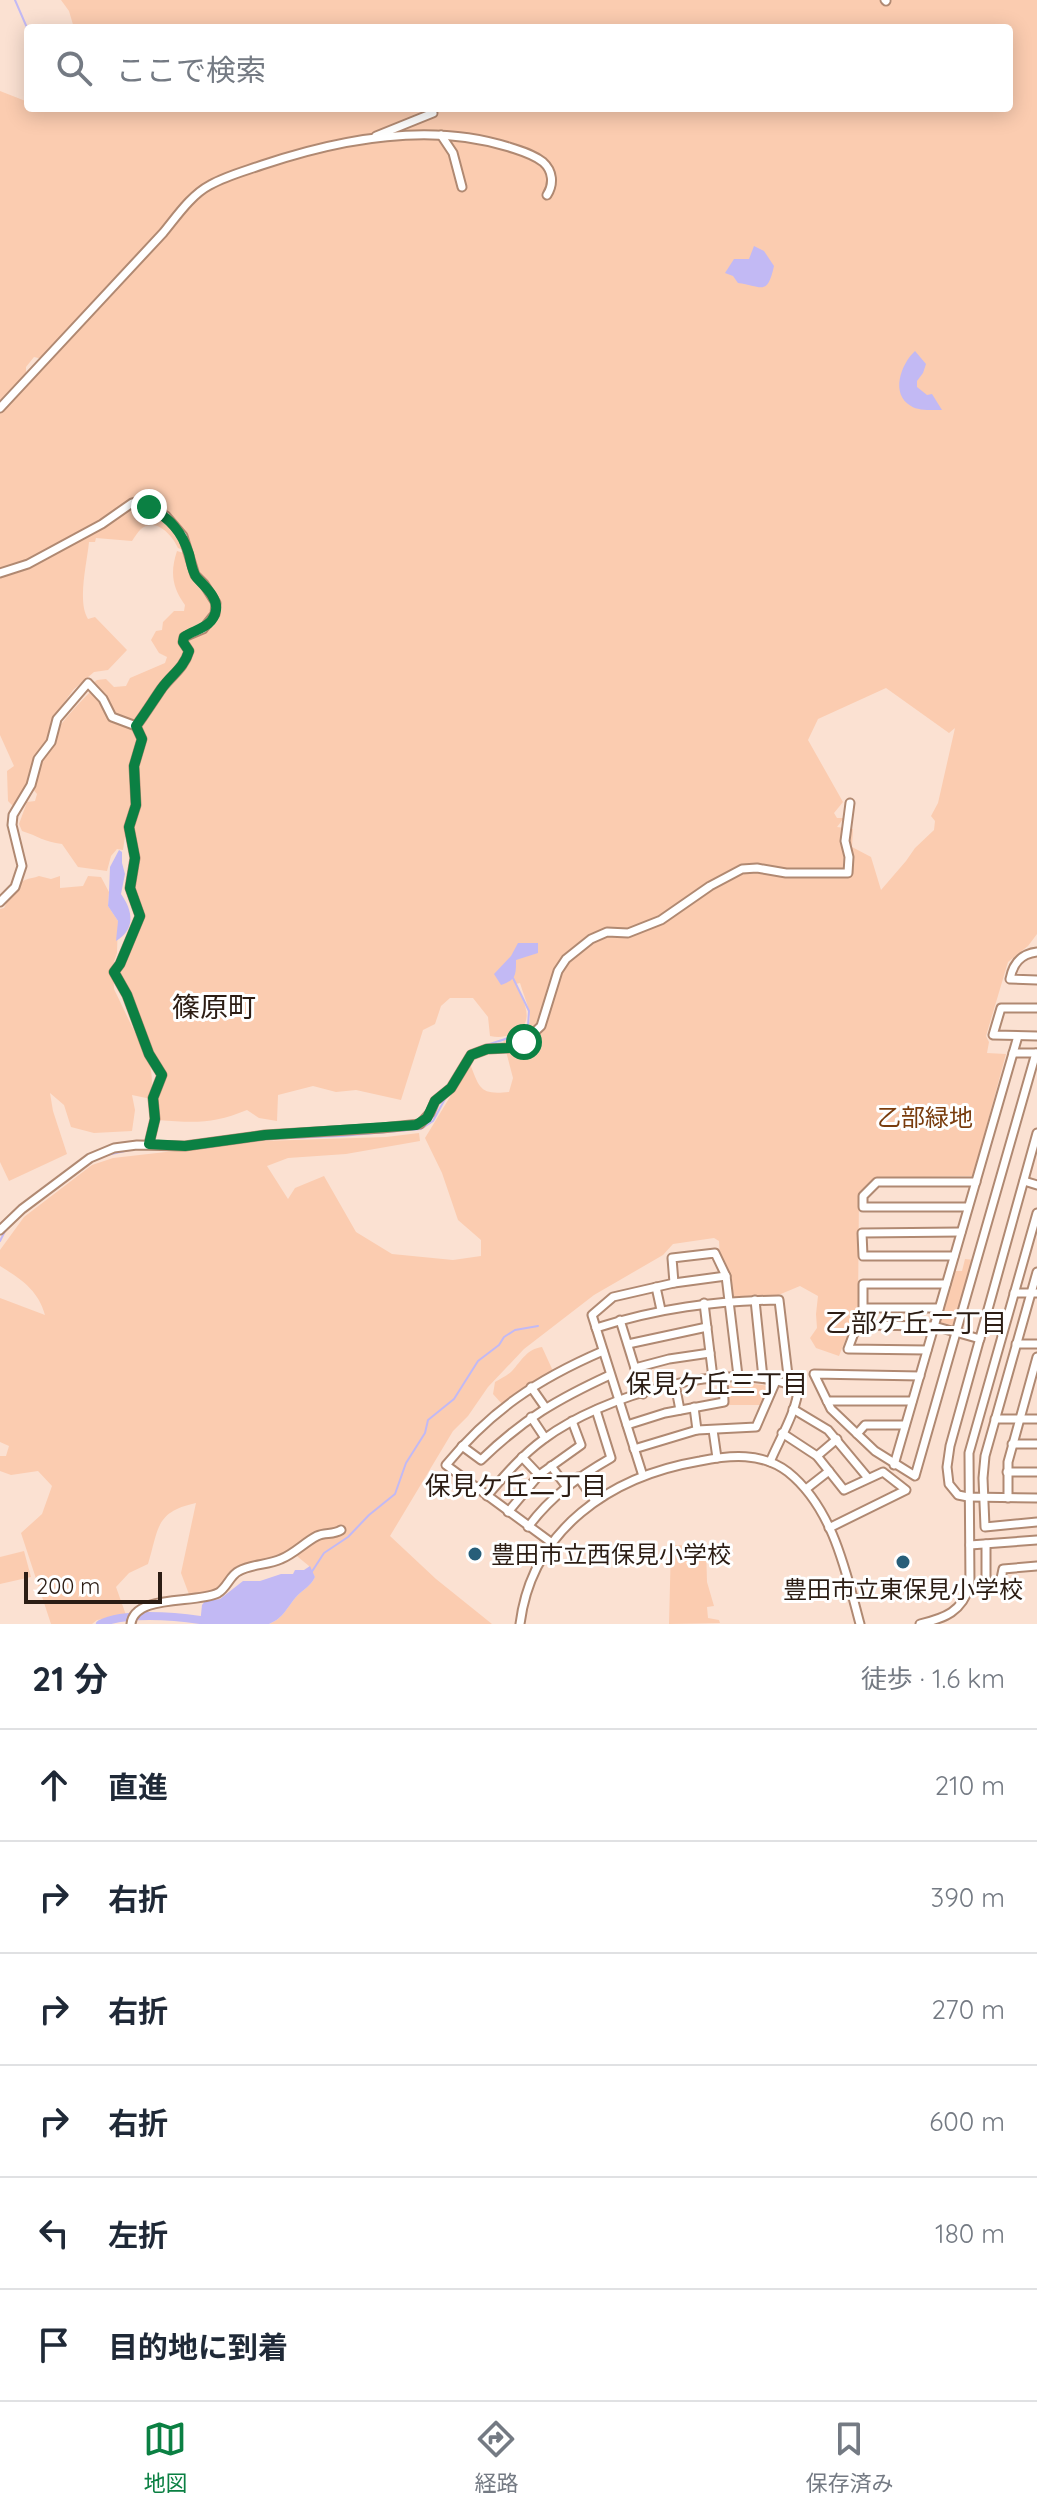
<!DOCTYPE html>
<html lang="ja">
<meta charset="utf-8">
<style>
:root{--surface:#fff;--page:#f2f2f3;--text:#1f2937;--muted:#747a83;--line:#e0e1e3;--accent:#0b8043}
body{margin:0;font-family:Quicksand,"Noto Sans JP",sans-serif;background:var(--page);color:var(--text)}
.scale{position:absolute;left:24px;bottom:20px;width:138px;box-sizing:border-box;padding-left:8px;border:4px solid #2c1d14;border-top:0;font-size:22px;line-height:28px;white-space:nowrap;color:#2c1d14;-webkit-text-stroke:6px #fff;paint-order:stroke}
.stop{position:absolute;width:24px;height:24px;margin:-18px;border:6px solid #0b8043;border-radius:50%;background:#fff}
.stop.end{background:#0b8043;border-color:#fff;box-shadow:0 2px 8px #0008}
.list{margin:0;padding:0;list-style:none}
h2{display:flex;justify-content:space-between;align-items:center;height:104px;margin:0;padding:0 32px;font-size:34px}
h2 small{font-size:26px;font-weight:400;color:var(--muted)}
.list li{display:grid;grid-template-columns:52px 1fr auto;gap:24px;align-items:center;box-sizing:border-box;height:112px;padding:0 32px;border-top:2px solid var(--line)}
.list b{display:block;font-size:30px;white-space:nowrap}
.list em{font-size:26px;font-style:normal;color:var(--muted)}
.icon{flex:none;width:44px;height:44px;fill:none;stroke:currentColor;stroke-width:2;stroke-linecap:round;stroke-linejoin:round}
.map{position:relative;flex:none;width:1037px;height:1624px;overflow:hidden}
.search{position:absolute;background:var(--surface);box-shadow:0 4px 20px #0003;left:24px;right:24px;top:24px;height:88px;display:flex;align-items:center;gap:20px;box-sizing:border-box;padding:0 28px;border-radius:8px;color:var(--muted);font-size:30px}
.sheet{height:776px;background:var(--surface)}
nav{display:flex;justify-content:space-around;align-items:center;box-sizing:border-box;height:112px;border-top:2px solid var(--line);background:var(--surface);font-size:22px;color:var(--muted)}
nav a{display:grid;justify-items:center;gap:4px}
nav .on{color:var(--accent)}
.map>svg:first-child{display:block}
</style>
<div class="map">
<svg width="1037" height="1624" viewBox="0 0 1037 1624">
<rect width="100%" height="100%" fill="#fbe1d2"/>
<!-- green -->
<g fill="#fbccb0" fill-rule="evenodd">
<path d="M61,0H1037V934L1028,946L1008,962L986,1036L989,1042L987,1053L1006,1054L973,1176L874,1178L859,1193L858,1308L839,1356L816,1348L810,1338L817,1328L816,1314L818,1296L800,1286L776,1296L734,1297L729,1270L720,1258L719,1241L714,1238L673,1244L663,1255L594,1295L524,1349L488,1387L468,1416L453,1431L390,1536L436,1579L492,1624H269C284,1618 287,1607 297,1596C304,1589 311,1586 315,1577L309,1566L292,1552L280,1559L236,1570L225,1584L213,1592L190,1597L181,1573L196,1503C155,1512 159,1528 148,1564L129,1573L116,1587L126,1615L97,1620L92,1624H51L21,1533L42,1514L52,1486L38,1471L11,1475L0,1471V1456H6L9,1446L0,1442V1298L45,1315C38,1290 21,1279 0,1266V1250L24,1217L92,1165L113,1158L263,1141L386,1137L419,1133L420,1141L346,1154L288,1158L267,1166L288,1199L295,1188L324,1176L356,1232L392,1254L453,1260L481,1256V1240L458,1220L442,1173L425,1138L470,1064C480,1089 480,1095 509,1092L513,1078L503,1040C543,1029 529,1013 520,983L516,984C523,1000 536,1021 516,1032C507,1037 500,1038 490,1036L488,1017L473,998H450L441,1006L435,1024L423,1030L401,1100L356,1090L336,1092L313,1086L278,1095L277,1121L259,1118L247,1110C213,1124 195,1123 158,1120L154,1098L161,1087L159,1064L118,976L117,971L141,916L131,887L137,855L133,819L137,767L145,736L140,727L114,717L92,684L97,680L106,679L114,687L126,686L130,678L165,663L167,657L159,653L151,640L156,631L162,630L163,622L174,611H184L185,605C172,587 170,572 177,551L184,553L188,543L183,532L141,501L70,537L31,561L0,571V411L168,232C178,220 188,205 201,195C224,177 252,169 280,161C354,140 427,135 505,143L462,133L440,132L358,137L333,140L236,171L182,205L42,359L34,357L26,367V376L0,404V91L28,102V108H1009V28H74L69,11ZM886,688L949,733L955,728L938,803L931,816L935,821L934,830L915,848L906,861L881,890L871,857L852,847L853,829L837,827L844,818H837L834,813L843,802L808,740L818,719Z"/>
<path d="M140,503C157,513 184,528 183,550L178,548C173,537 160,521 146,526C140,528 136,535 132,541L96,538L95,542H89C87,563 77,602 88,619L95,617L127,650L108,670L94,672L73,690L51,721L47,740L33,762L23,795L13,806L8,801L7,771L14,766L0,735V574L29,565L133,504Z"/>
<path d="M90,692C101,697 100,704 107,713C117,725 131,720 140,738L134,807L127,823L123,850L117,849L111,856L107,871L78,867L62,844C44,842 38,836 22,831L19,824L27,802L35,801L37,794L32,788C40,745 61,722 90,692Z"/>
<path d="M39,876L51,879L60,876V888L83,886L88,876L101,877L109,892L108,906L118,921L117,953L113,965L114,989L149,1062C153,1074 152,1086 151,1099L132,1095L135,1110L132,1131L94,1133L71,1127L64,1105L50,1093L53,1111L67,1154L9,1181L0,1162V909L4,908C9,899 15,883 25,880C30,878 34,878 39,876Z"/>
<polygon points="965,1259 975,1260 956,1326 939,1322 954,1271 962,1271"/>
<path d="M542,1347L553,1371L526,1386L502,1404L493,1394L495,1382C500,1379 507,1376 512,1371C522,1360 527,1349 542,1347Z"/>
<polygon points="753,1384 770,1386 762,1405 729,1405 728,1386"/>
<polygon points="671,1545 706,1546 707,1582 714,1606 707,1607 708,1618 719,1620 720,1623 669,1624"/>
<polygon points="24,1551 31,1577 0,1584 0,1557"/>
</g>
<!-- water -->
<g fill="#c2b9f4">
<path d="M754,246L764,251L774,266C767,297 762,286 738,283L733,276L725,273L734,259H749Z"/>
<path d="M915,351L926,364L923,373L917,381V387L927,395L932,394L942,410C933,410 918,411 911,406C890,394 901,364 915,351Z"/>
<path d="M119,850L122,852V863L125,874L121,894C133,911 136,929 116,941L118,921L108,906L109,892L110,867Z"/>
<path d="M518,943H538V953L516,960C516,975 516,980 501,985L494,974L511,956Z"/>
<path d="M310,1566L315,1577C311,1586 304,1589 297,1596C287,1607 284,1618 269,1624H200L202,1605L205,1601L220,1599L243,1581H260L281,1574H293L295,1570H304Z"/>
</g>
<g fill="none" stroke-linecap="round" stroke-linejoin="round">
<!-- stream -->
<g stroke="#c2b9f4" stroke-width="2">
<polyline points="15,0 28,30"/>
<path d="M472,1051C489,1041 514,1041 528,1026L529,1011L513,978"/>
<polyline points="448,1087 465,1058"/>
<polyline points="262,1139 341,1136 421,1129 433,1121 446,1097"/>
<polyline points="107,1155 134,1149 204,1148 243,1141"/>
<polyline points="54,1189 97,1158"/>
<polyline points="22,1214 33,1205"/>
<polyline points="0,1241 6,1229"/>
<polyline points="311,1573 324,1553 348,1537 369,1515 395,1494 406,1463 425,1433 428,1420 454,1399 478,1361 499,1345 504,1337 515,1330 538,1326"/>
</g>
<!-- river -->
<path stroke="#c2b9f4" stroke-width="8" d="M100,1624C124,1612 174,1616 200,1620"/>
<defs>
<g id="minor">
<polyline points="885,0 886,1"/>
<polyline points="441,135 453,153 462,187"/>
<polyline points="376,136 433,113"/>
<path d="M0,408L163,233C177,216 191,195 210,185C226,176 245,171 262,165C339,139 430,122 509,147C521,151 533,154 543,162C553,171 554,184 547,195"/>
<path d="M0,573L28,564L102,524L132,503L139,501L166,516L183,536L195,575L204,584L216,603L215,614L203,629L184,637L183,642L189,651C184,668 172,675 162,688C153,701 145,714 136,726"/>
<polyline points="0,902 15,887 22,866 12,825 13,815 31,785 38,759 51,742 57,719 88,683 103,699 112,717 136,726 142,739 134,766 136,805 129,827 135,858 130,888 140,916 120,964 114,972 127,995 149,1054 162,1075 153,1098 155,1119 149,1144"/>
<path d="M1037,952C1020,954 1013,964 1010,979L1037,980"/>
<polyline points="1037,1008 1001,1008 993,1035 1037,1036"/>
<polyline points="1013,1053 1037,1053"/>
<polyline points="1037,1133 950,1446 947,1467 949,1484 958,1495 968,1497 1037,1498"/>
<polyline points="1024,1181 1037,1185"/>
<polyline points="968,1207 863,1207 863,1196 877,1182 976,1182"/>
<polyline points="0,1230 22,1209 90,1158 114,1148 137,1145 185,1146 265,1135 382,1128 420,1124 430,1113 435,1101 451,1088 471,1055 487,1049 508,1048 524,1042 541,1026 558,971 566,959 591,939 607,932 628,933 661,920 710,886 742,869 757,868 786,873 848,873 849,857 845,841 850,803"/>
<polyline points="954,1256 863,1256 862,1233 961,1232"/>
<polyline points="1037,1272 985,1456 983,1478 985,1527 1037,1522"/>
<polyline points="674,1283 672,1258 715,1253 726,1276 738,1376"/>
<polyline points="656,1287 661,1310"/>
<polyline points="1014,1293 1037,1293"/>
<polyline points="755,1300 763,1378"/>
<polyline points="704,1303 713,1378"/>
<polyline points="939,1308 863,1308 863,1284 946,1284"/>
<polyline points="620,1320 643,1394"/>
<path d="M596,1328C659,1308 713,1301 779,1300L789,1384"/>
<polyline points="628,1344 707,1327"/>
<polyline points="1016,1344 1037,1344"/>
<polyline points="927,1350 848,1349 857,1325 934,1326 980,1339"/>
<polyline points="635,1368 669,1359 710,1353"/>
<polyline points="920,1376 814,1374 831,1409 875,1451 915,1476 1036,1053"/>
<polyline points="675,1384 680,1410"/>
<polyline points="531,1387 545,1407"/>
<polyline points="827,1401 912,1401"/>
<polyline points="694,1407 697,1430"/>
<polyline points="793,1409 828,1430 868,1478"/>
<polyline points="531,1417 545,1438"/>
<polyline points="995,1419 1037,1419"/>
<polyline points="627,1425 665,1413 724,1402 723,1378"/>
<polyline points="713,1430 717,1458"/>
<polyline points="782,1433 817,1456 844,1490 883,1472 906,1490 829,1528"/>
<polyline points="857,1434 865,1425 905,1425"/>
<polyline points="1012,1444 1037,1444"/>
<path d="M462,1446L481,1460C523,1419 558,1399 610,1375"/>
<polyline points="634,1449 697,1430 756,1427 776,1381"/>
<polyline points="817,1456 837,1439"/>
<polyline points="522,1457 539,1475"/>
<polyline points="894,1465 1018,1036"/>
<polyline points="551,1466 566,1486"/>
<polyline points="1007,1472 1037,1472"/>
<polyline points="643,1476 592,1315 613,1297 674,1283 726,1276"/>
<polyline points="578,1477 595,1501"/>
<polyline points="806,1489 829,1471"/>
<path d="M487,1496C505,1475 522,1455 544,1439C602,1396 729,1357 798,1388C798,1409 778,1442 770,1462"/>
<polyline points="1008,1498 1008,1462 1037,1357"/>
<polyline points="508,1512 539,1475 581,1445 572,1421"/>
<path d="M528,1527C551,1496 578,1477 611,1458L596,1410"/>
<path d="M552,1543L446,1465C491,1410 538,1379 603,1351"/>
<polyline points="986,1544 986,1587 988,1589 999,1588 1003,1569 1037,1566"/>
<polyline points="970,1545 1037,1540"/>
<path d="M131,1624C134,1594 196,1604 218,1593C227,1588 230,1575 239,1571C251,1564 268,1565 281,1559C294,1554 305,1542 317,1536C325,1532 333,1535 341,1530"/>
<path d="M520,1624C532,1529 611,1476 700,1461C730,1455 762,1452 788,1472C833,1508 846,1572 860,1624"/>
<path d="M920,1624C945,1618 962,1612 970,1585L969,1453L1037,1213"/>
</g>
</defs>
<!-- minor casing -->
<use href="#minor" stroke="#b08972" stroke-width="11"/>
<!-- minor -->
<use href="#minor" stroke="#fff" stroke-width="7"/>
</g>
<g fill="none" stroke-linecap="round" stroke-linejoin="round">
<!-- route -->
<path stroke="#0b8043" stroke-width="10" d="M149,507C170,518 182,532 189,554C191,562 192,572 197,578C204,586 218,597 216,610C213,628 195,629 184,637L183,642L189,651C184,668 172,674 162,688C153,701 145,714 136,726L142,739L134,766L136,805L129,827L135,858L130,888L140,916L120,964L114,972L127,995L149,1054L162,1075L153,1098L155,1119L149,1144L185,1146L265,1135L416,1125L427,1118L435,1101L451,1088L471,1055L487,1049L508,1048L524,1042"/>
</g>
<!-- markers -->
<g fill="#275e79" stroke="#fff" stroke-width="3">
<circle cx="475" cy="1554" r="8"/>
<circle cx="903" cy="1562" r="8"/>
</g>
<g text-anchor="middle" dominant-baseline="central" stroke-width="6" stroke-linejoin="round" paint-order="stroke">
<!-- park labels -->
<g font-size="24" fill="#793c0d" stroke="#fff">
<text x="925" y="1117">乙部緑地</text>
</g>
<!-- poi labels -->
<g font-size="24" fill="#2c1d14" stroke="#fff" text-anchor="start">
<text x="491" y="1554">豊田市立西保見小学校</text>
<text x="903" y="1589" text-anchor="middle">豊田市立東保見小学校</text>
</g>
<!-- neighbourhood labels -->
<g font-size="26" fill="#2c1d14" stroke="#fff">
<text x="916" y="1322">乙部ケ丘二丁目</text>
<text x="717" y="1383">保見ケ丘三丁目</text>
<text x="516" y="1485">保見ケ丘二丁目</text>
</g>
<!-- quarter labels -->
<g font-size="28" fill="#2c1d14" stroke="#fff">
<text x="214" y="1006">篠原町</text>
</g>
</g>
</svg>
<div class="scale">200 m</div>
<div class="stop" style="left:524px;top:1042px"></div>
<div class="stop end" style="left:149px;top:507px"></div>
<div class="search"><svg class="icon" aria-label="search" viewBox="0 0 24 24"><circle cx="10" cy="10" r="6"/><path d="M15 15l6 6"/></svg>ここで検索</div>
</div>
<section class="sheet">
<h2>21 分<small>徒歩 · 1.6 km</small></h2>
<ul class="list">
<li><svg class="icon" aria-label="ahead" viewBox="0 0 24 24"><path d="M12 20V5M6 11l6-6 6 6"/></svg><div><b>直進</b></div><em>210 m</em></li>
<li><svg class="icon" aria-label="right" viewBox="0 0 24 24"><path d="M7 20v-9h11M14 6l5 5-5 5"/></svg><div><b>右折</b></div><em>390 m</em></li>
<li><svg class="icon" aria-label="right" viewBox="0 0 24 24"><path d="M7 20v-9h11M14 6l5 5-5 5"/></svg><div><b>右折</b></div><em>270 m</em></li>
<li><svg class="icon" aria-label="right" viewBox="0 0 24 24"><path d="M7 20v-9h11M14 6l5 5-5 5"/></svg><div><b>右折</b></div><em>600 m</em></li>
<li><svg class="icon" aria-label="left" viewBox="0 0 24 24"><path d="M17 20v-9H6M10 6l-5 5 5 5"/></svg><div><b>左折</b></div><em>180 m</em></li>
<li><svg class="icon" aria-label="arrive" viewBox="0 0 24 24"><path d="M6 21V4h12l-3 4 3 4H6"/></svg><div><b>目的地に到着</b></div></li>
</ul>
</section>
<nav>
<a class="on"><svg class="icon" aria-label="map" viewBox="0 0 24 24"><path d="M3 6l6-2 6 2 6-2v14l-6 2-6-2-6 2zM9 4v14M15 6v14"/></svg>地図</a>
<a><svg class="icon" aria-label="directions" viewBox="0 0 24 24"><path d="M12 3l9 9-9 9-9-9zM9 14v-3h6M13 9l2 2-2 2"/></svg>経路</a>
<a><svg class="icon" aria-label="saved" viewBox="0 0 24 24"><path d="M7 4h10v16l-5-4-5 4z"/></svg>保存済み</a>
</nav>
